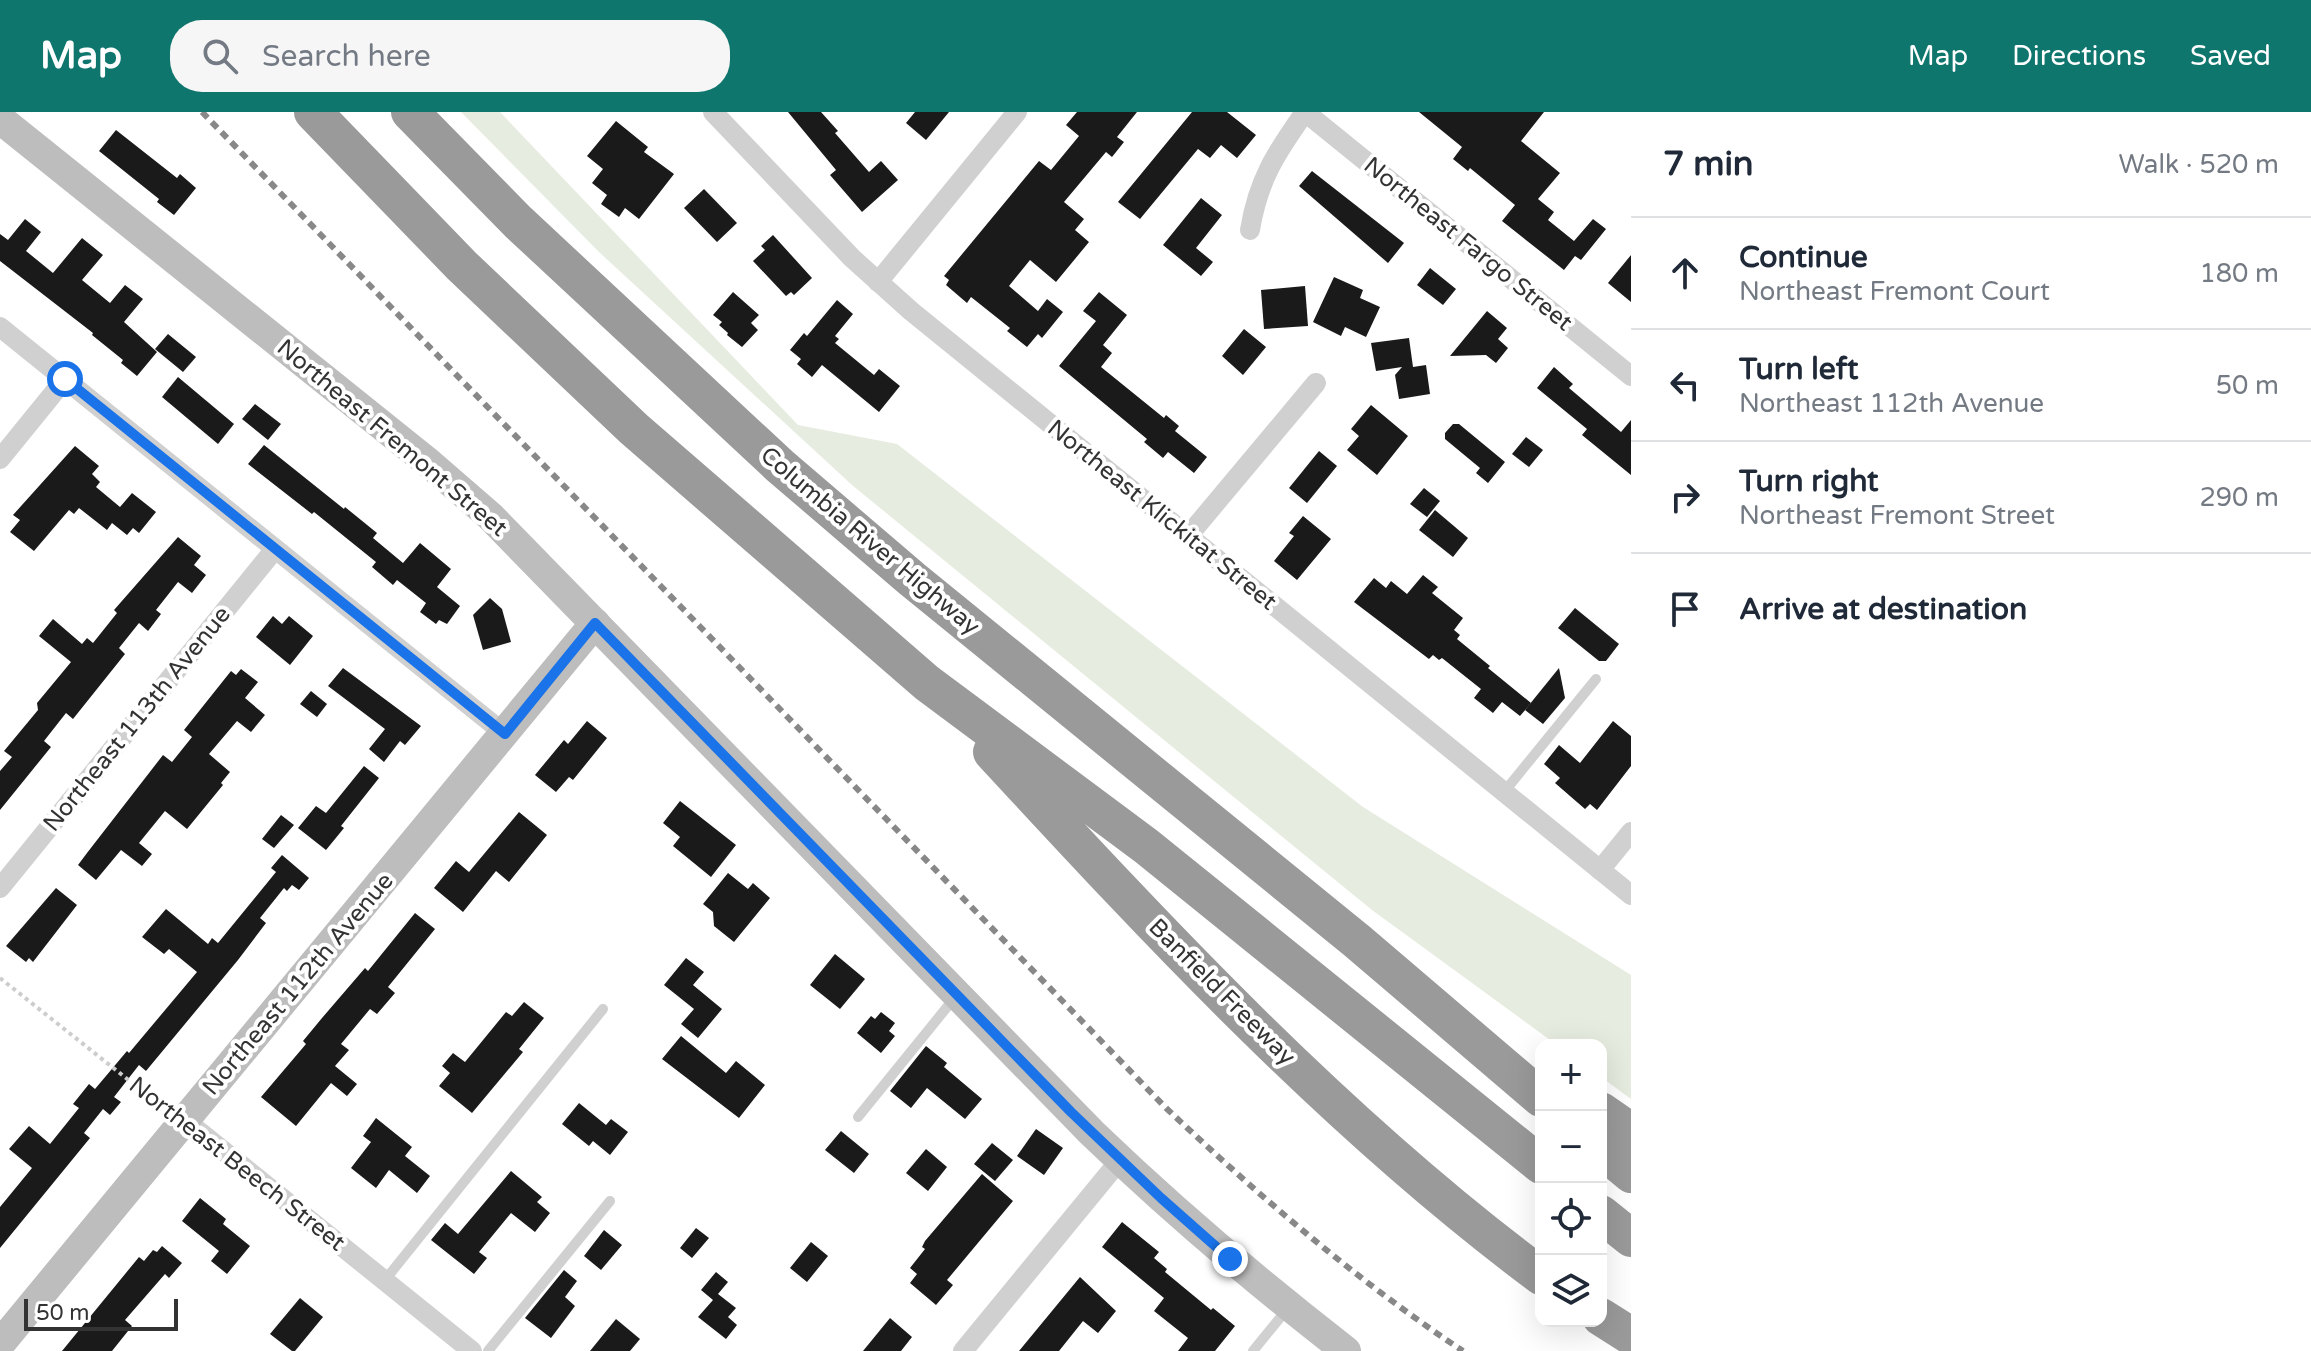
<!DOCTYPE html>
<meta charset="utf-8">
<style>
:root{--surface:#fff;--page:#f6f6f7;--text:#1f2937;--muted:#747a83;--line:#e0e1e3;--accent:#0f766e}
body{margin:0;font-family:"Varela Round",sans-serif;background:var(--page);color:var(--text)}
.controls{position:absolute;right:24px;bottom:24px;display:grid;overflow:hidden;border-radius:16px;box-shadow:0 8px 32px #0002}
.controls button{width:72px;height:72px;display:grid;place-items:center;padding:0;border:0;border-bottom:2px solid var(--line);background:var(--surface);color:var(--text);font:40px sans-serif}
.scale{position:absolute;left:24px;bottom:20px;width:154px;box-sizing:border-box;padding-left:8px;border:4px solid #333;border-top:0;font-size:22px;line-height:28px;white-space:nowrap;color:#333;-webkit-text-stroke:6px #fff;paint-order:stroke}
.stop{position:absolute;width:24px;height:24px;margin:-18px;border:6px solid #1a73e8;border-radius:50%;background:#fff}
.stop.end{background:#1a73e8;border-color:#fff;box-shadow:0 2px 8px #0008}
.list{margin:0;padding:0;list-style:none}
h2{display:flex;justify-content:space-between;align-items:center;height:104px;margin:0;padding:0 32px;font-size:34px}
h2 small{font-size:26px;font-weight:400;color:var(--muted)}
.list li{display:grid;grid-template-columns:52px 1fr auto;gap:24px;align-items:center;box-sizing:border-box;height:112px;padding:0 32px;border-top:2px solid var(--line)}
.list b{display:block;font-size:30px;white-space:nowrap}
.list p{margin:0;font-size:26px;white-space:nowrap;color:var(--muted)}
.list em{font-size:26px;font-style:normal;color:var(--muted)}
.icon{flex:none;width:44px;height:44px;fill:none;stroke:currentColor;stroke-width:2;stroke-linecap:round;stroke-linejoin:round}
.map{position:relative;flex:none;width:1631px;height:1239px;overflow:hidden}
header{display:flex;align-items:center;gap:48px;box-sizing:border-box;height:112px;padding:0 40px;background:var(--accent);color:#fff}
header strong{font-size:38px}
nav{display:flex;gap:44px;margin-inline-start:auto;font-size:28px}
.search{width:560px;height:72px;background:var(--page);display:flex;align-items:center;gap:20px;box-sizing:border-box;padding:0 28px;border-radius:32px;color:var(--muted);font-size:30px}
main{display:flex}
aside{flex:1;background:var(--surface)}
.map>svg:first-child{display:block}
</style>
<header>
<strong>Map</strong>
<div class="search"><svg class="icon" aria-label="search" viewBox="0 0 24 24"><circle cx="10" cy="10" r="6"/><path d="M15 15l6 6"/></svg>Search here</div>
<nav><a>Map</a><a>Directions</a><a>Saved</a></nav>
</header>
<main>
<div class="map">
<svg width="1631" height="1239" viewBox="0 0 1631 1239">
<rect width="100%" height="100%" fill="#fff"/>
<!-- green -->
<polygon fill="#e6ecdf" points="461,0 500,0 798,313 897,332 1363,695 1631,863 1631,987 1601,965 1601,933 1557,933 1372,798 852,373 599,140"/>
<!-- building -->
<g fill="#1a1a1a">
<polygon points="788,0 821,0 838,19 835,21 869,60 881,49 898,68 862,100 830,63 836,58"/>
<polygon points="915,0 949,0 926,28 906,11"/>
<polygon points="1077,0 1137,0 1117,25 1124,30 1112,45 1106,40 1064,90 1084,107 1075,118 1089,130 1056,170 1030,148 1009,174 1038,199 1047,187 1063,200 1042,226 1038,222 1027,235 1007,219 1010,216 971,185 967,191 946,173 949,168 944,164 1039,49 1051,58 1079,24 1066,13"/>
<polygon points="1192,0 1227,0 1256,23 1237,46 1221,33 1210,46 1198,37 1140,107 1118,90"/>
<polygon points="1419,0 1544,0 1521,29 1560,61 1538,87 1554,100 1548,108 1574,129 1593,107 1606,117 1581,148 1575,144 1564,158 1502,109 1515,93 1470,56 1468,59 1453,47 1462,35"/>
<polygon points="616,9 648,35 644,40 674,62 639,107 625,96 619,105 601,92 607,83 592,71 603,57 587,44"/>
<polygon points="116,18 177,66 180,62 196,76 174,103 157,90 159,87 99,39"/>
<polygon points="1312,59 1404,131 1388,151 1299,74"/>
<polygon points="704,77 737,111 717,130 684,96"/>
<polygon points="1201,86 1222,103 1196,136 1213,150 1201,164 1163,133"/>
<polygon points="25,107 41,120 26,139 53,161 82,126 103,143 82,168 110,191 125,173 143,187 124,210 157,240 137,264 121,251 123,248 92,223 93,221 0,149 0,122 8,128"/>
<polygon points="773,123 812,166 794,183 791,180 786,184 753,149 765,138 761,134"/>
<polygon points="1631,143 1631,190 1608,171"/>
<polygon points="1430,156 1456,177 1443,193 1417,173"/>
<polygon points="1334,165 1363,178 1360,186 1380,195 1366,225 1345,215 1341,224 1313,210"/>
<polygon points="1305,174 1308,214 1264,217 1261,178"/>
<polygon points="733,180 759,203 751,211 758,218 742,235 727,223 728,221 719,213 722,210 713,203"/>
<polygon points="1099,180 1127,203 1103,233 1112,241 1101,255 1164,306 1166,303 1179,314 1175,319 1207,345 1194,361 1168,340 1163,346 1144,330 1147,327 1059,254 1096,209 1083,199"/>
<polygon points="837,188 853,202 835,224 839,227 835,231 874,263 879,257 900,274 879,300 822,253 812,265 797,252 801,247 790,238 804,221 807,224"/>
<polygon points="1487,199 1507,216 1498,227 1508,236 1496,251 1486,243 1450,244"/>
<polygon points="1244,217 1266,235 1243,263 1222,244"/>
<polygon points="168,222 196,245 183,260 155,237"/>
<polygon points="1409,226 1413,255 1426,253 1430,282 1399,287 1395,263 1402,255 1376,259 1371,231"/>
<polygon points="1554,255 1573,272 1569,276 1621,320 1631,308 1631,363 1582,323 1587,317 1537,276"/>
<polygon points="178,265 234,312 218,332 162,285"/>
<polygon points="255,292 281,312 268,328 242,307"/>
<polygon points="1371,293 1408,324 1377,363 1347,338 1359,324 1351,317"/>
<polygon points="1453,312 1459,312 1505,350 1488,371 1476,361 1480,356 1445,327 1445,321"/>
<polygon points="1526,325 1543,338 1529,355 1512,342"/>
<polygon points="264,333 344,397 345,395 377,421 373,426 403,451 420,431 451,457 437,475 460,494 447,512 439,508 436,512 420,500 426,491 397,468 393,473 372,455 376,450 314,400 312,402 248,352"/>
<polygon points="75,334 99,354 92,362 100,370 96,375 120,395 132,381 156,400 139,421 133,416 127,423 112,411 107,418 79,396 74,402 69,398 34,439 10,420 20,408 13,403"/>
<polygon points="1319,339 1337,354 1307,391 1289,376"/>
<polygon points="1424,376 1440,389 1427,405 1410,392"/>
<polygon points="1435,398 1468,426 1453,445 1419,418"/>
<polygon points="1303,404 1331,427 1297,468 1274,449 1294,424 1289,421"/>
<polygon points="178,425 201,444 194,453 206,463 192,481 178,470 156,498 161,502 148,519 139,511 119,536 125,542 73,607 66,601 44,629 51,635 0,698 0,659 12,645 4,639 38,598 37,591 71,550 39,524 53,507 82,532 87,526 93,531 117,501 114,498"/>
<polygon points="1423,463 1438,475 1432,481 1463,506 1454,518 1460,523 1457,527 1490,554 1488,556 1531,591 1520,604 1502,590 1493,601 1474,586 1481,577 1442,546 1439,548 1433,543 1429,547 1354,490 1374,466 1386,476 1391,469 1407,482"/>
<polygon points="490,486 502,497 511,530 483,538 473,503"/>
<polygon points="1575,496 1619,532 1606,549 1599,549 1558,516"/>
<polygon points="273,504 282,512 289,504 313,524 290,553 256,525"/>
<polygon points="343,556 421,614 405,633 400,629 384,650 369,637 385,617 328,574"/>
<polygon points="1559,556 1565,586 1543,612 1525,598"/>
<polygon points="241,557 258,570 245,586 265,603 251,620 237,609 209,642 230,660 221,671 223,673 187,717 165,699 139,731 152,742 142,754 121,738 96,768 78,753 87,741 163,643 172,650 192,625 184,618 231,559 236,563"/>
<polygon points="311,579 327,592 317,605 300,592"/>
<polygon points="587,609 607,626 573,668 569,665 556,680 535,663 564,628 568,632"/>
<polygon points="1613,609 1631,624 1631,654 1597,698 1590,692 1585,697 1555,671 1560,666 1544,652 1559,633 1580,651"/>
<polygon points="364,654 379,666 341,714 344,716 326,738 298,716 316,694 326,701"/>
<polygon points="680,689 736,733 711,765 673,734 680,725 663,711"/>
<polygon points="519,700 547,723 509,770 496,759 463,800 434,776 456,749 469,760"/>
<polygon points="281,703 294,713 274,736 262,727"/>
<polygon points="282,743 309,766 299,778 292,773 287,779 284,776 260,806 266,811 238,848 146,959 139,953 114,985 121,990 110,1003 103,997 84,1021 90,1026 0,1136 0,1095 32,1056 9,1037 29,1014 50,1032 79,996 73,992 89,972 95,977 127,939 129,941 197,860 169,837 164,842 142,825 166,797 208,832 212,826 218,831 276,760 271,756"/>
<polygon points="728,761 748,777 753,771 770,786 734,830 714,814 713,800 703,792"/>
<polygon points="56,776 77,793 33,850 29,846 26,850 6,834"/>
<polygon points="415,801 435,817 388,875 395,881 377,902 370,897 341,932 349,938 335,954 357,972 347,984 331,971 296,1014 261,985 306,932 303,929 322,906 365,856 368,859"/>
<polygon points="835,842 865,867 840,897 810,873"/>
<polygon points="686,846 704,860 693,873 722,897 698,926 681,912 694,897 664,873"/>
<polygon points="524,890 544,906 519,937 523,940 472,1001 439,974 450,961 442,954 453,941 465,950 506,900 512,904"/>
<polygon points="881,900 895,911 889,919 895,924 881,941 857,921 871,904 875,907"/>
<polygon points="681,924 726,961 736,949 765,973 739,1006 662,947"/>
<polygon points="926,934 947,951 944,955 982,987 965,1007 927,976 911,996 890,979"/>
<polygon points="579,991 606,1013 611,1007 628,1020 610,1043 593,1029 589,1034 562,1012"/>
<polygon points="376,1006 412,1035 405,1044 430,1064 417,1081 389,1058 376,1076 351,1056 371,1030 363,1024"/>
<polygon points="1036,1017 1063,1036 1044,1063 1017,1044"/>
<polygon points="841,1019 869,1042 854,1061 825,1038"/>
<polygon points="992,1031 1013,1048 995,1069 974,1052"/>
<polygon points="926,1037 947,1055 928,1079 906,1061"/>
<polygon points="511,1059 542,1085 537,1090 550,1101 535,1120 511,1101 479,1140 487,1146 474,1162 431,1128 445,1111 458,1122"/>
<polygon points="982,1062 1013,1089 947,1168 953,1173 936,1193 910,1171 917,1162 910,1156 925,1137 922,1135 925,1129"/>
<polygon points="200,1086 226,1107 223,1112 250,1134 227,1162 211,1149 219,1139 182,1109"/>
<polygon points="1122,1110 1159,1140 1154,1146 1167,1157 1165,1160 1211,1198 1213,1196 1235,1214 1215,1239 1178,1239 1188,1226 1154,1199 1164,1186 1102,1135"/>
<polygon points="696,1116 709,1126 692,1146 680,1136"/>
<polygon points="604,1118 622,1133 601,1158 584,1144"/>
<polygon points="811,1130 828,1144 807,1170 790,1156"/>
<polygon points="162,1134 182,1151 169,1166 165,1162 125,1208 132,1214 112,1239 62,1239 139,1145 144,1149 153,1138 157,1140"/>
<polygon points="564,1158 577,1169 565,1185 575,1194 551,1226 525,1206"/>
<polygon points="716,1160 728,1170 718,1182 736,1196 728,1205 737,1213 726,1227 698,1205 713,1188 701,1178"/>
<polygon points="1080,1165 1116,1199 1098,1221 1083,1209 1059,1239 1019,1239"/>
<polygon points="300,1186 323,1205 295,1239 292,1239 270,1222"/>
<polygon points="890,1206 912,1225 901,1239 863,1239"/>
<polygon points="616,1207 640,1227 630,1239 590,1239"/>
</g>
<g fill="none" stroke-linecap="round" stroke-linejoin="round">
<!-- path -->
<polyline stroke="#cdcdcd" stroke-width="4" stroke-dasharray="4 4" stroke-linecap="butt" points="0,866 131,970 166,995"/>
<!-- lane -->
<g stroke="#d0d0d0" stroke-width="10">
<polyline points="1504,680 1596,567"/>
<polyline points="858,1005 956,884"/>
<polyline points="385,1168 603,897"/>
<polyline points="488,1239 610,1089"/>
<polyline points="1253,1239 1288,1196"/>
</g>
<!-- street -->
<g stroke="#d0d0d0" stroke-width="20">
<polyline points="713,0 852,146 911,199 1631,783"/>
<polyline points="1305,0 1631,264"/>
<path d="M1250,118C1258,68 1276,41 1305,0"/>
<polyline points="878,170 1017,0"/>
<polyline points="0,215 505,622"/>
<polyline points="0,347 65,267"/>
<polyline points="1188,424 1316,271"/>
<polyline points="1600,758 1631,720"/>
<polyline points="0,776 275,437"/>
<polyline points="185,1008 472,1239"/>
<polyline points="963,1239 1120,1048"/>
</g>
<!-- secondary -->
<g stroke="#bdbdbd" stroke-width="30">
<path d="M0,7L430,352L490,404L1092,1021C1173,1099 1257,1170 1346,1239"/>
<polyline points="0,1232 595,511"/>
</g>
<!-- highway -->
<g stroke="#9a9a9a" stroke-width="38">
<polyline points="313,0 462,154 634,317 927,571 1146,734 1541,1053"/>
<polyline points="410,0 518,110 780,354 912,467 1357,829 1541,986"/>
<path d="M992,640C1163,825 1338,1013 1541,1164"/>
<polyline points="1601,999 1631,1020"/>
<polyline points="1601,1037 1631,1062"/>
<polyline points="1601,1102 1631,1126"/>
<polyline points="1601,1205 1631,1224"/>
</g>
<!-- rail -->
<path stroke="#888" stroke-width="6" stroke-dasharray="8 6" stroke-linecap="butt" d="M202,0L1166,996C1259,1084 1356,1168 1463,1239"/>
</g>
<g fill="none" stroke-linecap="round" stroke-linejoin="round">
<!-- route -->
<polyline stroke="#1a73e8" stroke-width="10" points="65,267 505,622 595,511 1071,1000 1161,1086 1230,1147"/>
</g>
<g text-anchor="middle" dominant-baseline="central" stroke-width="8" stroke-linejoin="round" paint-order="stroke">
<!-- street labels -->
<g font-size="24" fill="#333" stroke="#fff">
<text transform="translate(1468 132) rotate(39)">Northeast Fargo Street</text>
<text transform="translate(392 326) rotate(40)">Northeast Fremont Street</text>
<text transform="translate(1162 403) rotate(39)">Northeast Klickitat Street</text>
<text transform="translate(870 429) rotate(40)">Columbia River Highway</text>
<text transform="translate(137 607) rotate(-51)">Northeast 113th Avenue</text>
<text transform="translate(298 872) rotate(-50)">Northeast 112th Avenue</text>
<text transform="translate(1222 880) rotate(45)">Banfield Freeway</text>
<text transform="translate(237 1052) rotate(38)">Northeast Beech Street</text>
</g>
</g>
</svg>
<div class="controls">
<button>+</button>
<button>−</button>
<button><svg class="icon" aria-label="locate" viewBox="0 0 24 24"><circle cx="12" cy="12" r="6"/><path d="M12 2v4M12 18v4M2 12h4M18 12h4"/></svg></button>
<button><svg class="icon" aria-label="layers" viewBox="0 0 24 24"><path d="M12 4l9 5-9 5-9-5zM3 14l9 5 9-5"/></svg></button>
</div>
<div class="scale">50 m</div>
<div class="stop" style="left:65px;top:267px"></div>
<div class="stop end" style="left:1230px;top:1147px"></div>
</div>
<aside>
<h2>7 min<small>Walk · 520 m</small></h2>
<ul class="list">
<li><svg class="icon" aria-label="ahead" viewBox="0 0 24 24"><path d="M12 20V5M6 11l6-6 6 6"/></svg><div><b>Continue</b><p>Northeast Fremont Court</p></div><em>180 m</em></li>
<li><svg class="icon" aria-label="left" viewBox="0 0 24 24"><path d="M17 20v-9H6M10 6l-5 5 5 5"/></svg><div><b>Turn left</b><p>Northeast 112th Avenue</p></div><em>50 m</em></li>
<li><svg class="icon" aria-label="right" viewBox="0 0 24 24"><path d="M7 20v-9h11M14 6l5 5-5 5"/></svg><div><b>Turn right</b><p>Northeast Fremont Street</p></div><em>290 m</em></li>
<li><svg class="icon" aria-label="arrive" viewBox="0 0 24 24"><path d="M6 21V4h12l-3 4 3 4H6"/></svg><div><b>Arrive at destination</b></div></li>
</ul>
</aside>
</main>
